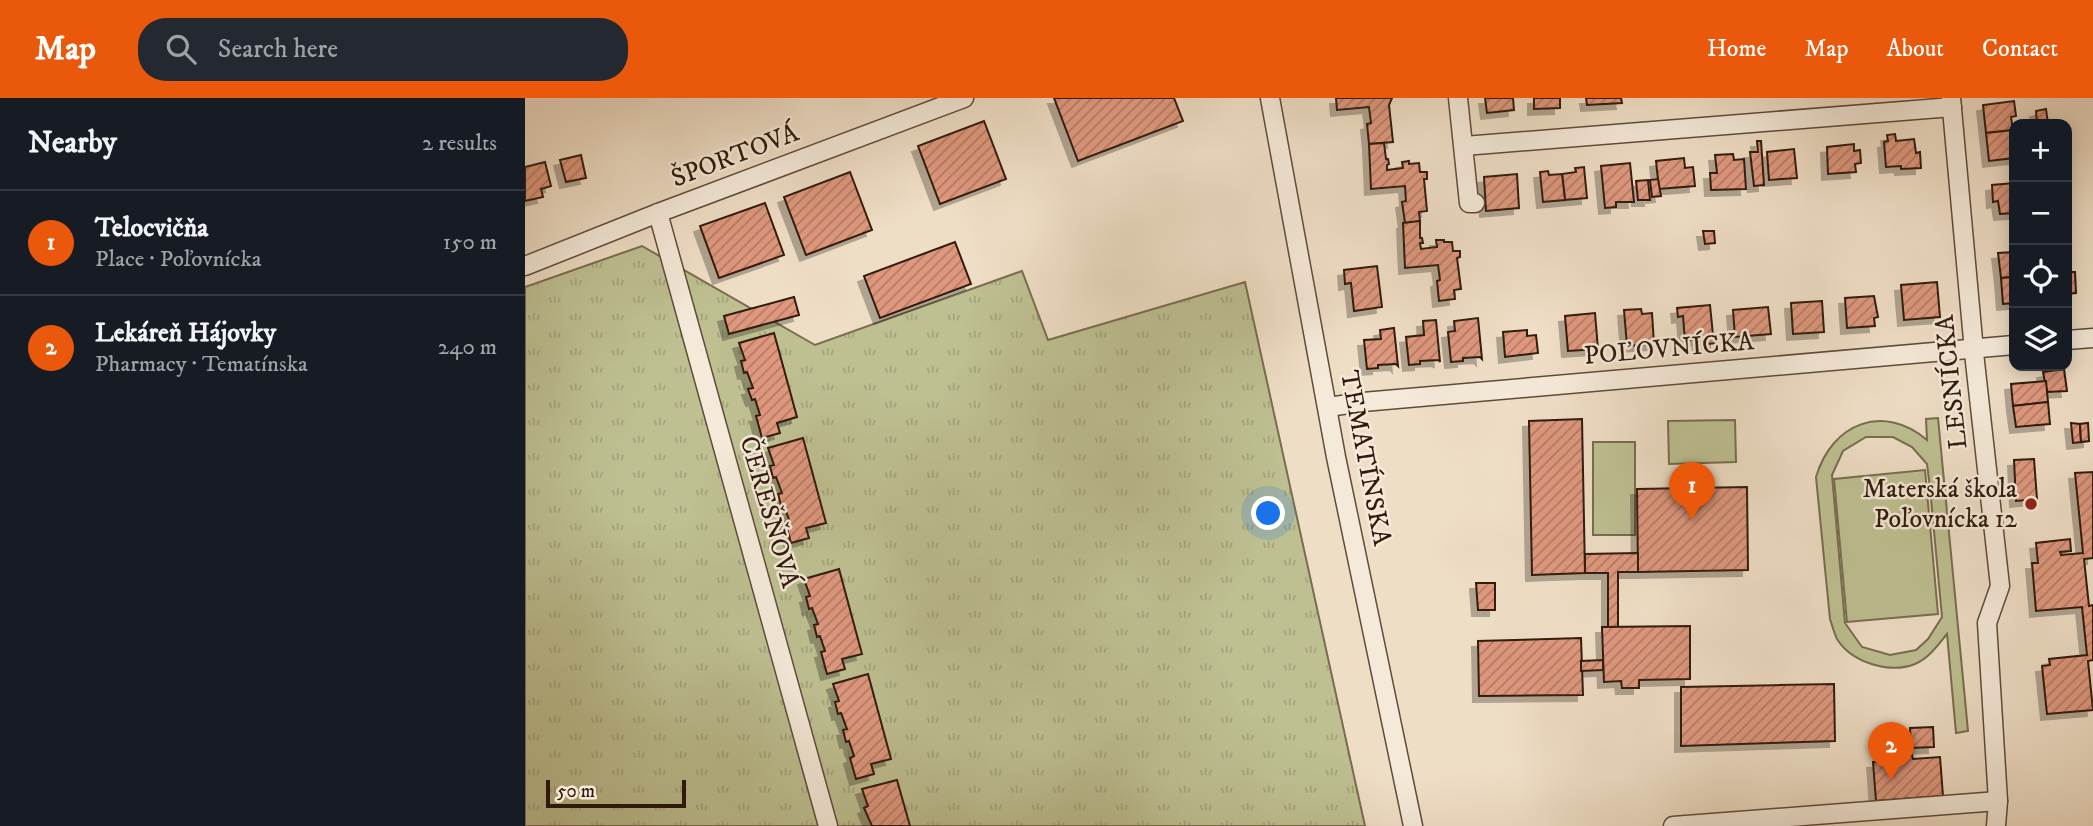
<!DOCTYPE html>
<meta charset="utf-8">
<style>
:root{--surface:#171b24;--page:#242831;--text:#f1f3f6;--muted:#9ea1a6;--line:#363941;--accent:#ea580c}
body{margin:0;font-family:"IM FELL DW Pica",serif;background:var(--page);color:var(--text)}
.controls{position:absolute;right:21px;top:21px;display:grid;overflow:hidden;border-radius:14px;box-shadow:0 4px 18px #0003}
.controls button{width:63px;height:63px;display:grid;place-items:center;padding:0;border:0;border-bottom:2px solid var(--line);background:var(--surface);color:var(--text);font:35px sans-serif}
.scale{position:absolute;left:21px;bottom:18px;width:140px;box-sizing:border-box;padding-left:7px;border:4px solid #311a0c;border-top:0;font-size:19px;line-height:24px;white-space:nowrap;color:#311a0c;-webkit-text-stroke:5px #f5eada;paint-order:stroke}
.you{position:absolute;left:744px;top:416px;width:24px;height:24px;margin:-18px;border:5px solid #fff;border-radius:50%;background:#1a73e8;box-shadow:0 0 0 10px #1a73e833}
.badge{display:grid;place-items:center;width:46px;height:46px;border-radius:50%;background:var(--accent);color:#fff;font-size:23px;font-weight:700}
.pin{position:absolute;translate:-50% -58px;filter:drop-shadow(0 2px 4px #0008)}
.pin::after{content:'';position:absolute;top:37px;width:24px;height:21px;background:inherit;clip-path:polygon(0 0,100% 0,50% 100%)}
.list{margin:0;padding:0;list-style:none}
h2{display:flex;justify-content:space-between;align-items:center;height:91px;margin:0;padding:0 28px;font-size:30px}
h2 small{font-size:23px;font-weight:400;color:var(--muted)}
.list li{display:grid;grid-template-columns:46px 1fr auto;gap:21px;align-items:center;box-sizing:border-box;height:105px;padding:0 28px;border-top:2px solid var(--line)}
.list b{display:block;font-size:26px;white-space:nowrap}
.list p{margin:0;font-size:23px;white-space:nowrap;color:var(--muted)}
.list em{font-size:23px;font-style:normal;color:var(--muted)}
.icon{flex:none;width:38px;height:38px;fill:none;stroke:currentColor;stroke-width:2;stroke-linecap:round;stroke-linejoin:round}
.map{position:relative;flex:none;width:1568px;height:728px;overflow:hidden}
header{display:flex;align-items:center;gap:42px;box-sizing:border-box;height:98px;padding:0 35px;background:var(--accent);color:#fff}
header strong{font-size:33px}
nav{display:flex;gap:38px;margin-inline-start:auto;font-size:24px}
.search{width:490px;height:63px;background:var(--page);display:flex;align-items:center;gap:18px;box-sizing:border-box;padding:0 24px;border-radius:28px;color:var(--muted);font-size:26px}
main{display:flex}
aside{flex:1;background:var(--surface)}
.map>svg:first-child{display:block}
</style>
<header>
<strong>Map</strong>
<div class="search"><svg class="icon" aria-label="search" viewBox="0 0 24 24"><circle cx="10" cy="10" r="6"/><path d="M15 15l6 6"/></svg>Search here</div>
<nav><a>Home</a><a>Map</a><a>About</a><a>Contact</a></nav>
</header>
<main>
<aside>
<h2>Nearby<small>2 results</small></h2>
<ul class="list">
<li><span class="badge">1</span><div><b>Telocvičňa</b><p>Place · Poľovnícka</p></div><em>150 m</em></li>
<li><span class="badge">2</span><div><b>Lekáreň Hájovky</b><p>Pharmacy · Tematínska</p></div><em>240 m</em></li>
</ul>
</aside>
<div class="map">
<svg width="1568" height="728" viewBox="0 0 1568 728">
<defs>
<pattern id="grass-tufts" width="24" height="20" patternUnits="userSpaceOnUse" patternTransform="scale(1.75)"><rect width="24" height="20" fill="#bec092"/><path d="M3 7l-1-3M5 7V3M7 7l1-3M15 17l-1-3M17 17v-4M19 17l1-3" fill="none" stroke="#a4a47d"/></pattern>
<pattern id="building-hatch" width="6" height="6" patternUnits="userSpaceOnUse" patternTransform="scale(1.75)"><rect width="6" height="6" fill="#df987e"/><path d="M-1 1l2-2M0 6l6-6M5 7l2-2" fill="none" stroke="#b57b66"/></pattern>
<filter id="shadow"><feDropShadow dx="-6" dy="6" stdDeviation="0" flood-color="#0004"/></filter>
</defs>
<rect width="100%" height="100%" fill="#efdec6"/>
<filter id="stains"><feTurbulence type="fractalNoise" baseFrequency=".00286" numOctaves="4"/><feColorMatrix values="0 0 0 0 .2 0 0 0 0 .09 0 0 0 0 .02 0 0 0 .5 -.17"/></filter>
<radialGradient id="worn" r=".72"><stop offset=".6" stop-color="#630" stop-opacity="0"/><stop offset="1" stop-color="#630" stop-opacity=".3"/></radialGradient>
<!-- grass -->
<polygon fill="url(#grass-tufts)" stroke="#786d4f" stroke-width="2" points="117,148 290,247 497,173 523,242 720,184 840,728 0,728 0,189"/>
<!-- pitch -->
<g fill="#bec092" stroke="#786d4f" stroke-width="2" fill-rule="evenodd">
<path d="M1413,320L1443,633L1431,635L1422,536C1413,547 1404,560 1390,566C1365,576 1327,565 1312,541C1309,535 1307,527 1305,521L1291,379C1307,325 1358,305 1402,342L1401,321ZM1341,339H1368L1387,349L1402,366L1405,390L1417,519L1403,541L1391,552L1365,557L1337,549L1320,525L1307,377L1318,353Z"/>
<polygon points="1210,322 1211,364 1144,366 1143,323"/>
<rect x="1068" y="344" width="42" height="93"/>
<polygon points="1400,372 1413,516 1322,524 1309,381"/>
</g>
<!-- building -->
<g fill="url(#building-hatch)" stroke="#311a0c" stroke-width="2" filter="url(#shadow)">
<polygon points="529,0 649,0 658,23 553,63"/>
<polygon points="811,0 867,0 864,7 868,44 844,46 842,26 846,25 844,9 812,12"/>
<polygon points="960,0 988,0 989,12 962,15"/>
<polygon points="1009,0 1035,0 1035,10 1009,11"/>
<polygon points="1061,0 1096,0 1097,5 1062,7"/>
<polygon points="1489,3 1491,18 1486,19 1488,32 1461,35 1458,7"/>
<polygon points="1521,11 1523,26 1512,26 1511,13"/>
<polygon points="459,23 481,81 415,106 393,48"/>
<polygon points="1488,32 1489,60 1464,63 1461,35"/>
<polygon points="1370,36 1371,43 1389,41 1391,55 1395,54 1396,70 1376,71 1376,68 1361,69 1359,44 1363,43 1362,37"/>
<polygon points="1232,43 1236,43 1239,87 1229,88 1225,54 1233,54"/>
<polygon points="859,45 861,61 863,61 864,66 862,67 862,72 878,70 877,64 884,63 884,66 894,65 895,74 902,74 902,81 899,81 902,113 894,114 895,123 880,125 877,104 881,103 880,88 846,91 844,46"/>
<polygon points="1329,46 1329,53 1335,52 1336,65 1330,66 1331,74 1303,76 1302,49"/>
<polygon points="1269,51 1272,80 1244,82 1242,54"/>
<polygon points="1208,56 1209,62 1219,61 1221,91 1186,92 1185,75 1192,75 1190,57"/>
<polygon points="56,57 61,80 41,84 35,62"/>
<polygon points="1159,60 1160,70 1168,69 1170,88 1134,91 1131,63"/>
<polygon points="20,64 26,88 16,91 18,99 0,103 0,69"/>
<polygon points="1105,65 1109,104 1091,104 1091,109 1080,110 1076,68"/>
<polygon points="1059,69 1062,100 1040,102 1037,76 1051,74 1050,70"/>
<polygon points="1023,73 1024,77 1037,76 1040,102 1018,104 1015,74"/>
<polygon points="325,74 347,132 281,157 259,99"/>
<polygon points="992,76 994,110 961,113 959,79"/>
<polygon points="1133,81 1136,98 1127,99 1125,82"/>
<polygon points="1123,82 1125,102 1113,102 1111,83"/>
<polygon points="1489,85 1489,115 1475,116 1473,103 1468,104 1467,87"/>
<polygon points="240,105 259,157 194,180 175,128"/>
<polygon points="895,123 895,140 897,140 898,145 895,145 896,151 912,149 911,142 919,142 919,144 927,144 928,153 935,153 935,159 932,160 936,191 929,192 930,201 914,203 912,183 915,182 913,167 880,170 878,125"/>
<polygon points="1178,133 1189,133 1190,145 1180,146"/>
<polygon points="430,144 446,186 355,220 339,178"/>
<polygon points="1489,154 1489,179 1476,180 1473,155"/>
<polygon points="852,168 857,209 829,213 826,185 820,186 819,172"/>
<polygon points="1542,174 1550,174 1551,195 1542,196"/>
<polygon points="1489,179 1489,205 1478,206 1476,180"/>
<polygon points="1412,184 1415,219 1379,222 1376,187"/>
<polygon points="1349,198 1353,219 1349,220 1350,228 1322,230 1320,200"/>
<polygon points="269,199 274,217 204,236 199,218"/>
<polygon points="1297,203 1299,234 1268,236 1266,205"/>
<polygon points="1185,207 1188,237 1191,237 1191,245 1174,247 1173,241 1160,243 1158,218 1153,219 1152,210"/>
<polygon points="1243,209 1246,236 1210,239 1208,212"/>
<polygon points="1116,211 1117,216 1127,215 1129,246 1102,248 1099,212"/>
<polygon points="1070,215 1073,251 1043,253 1040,218"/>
<polygon points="953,220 957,261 955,259 938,260 938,263 926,264 923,234 930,233 929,223"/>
<polygon points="911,222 915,264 914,262 895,263 895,266 884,267 881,239 899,237 898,223"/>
<polygon points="869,230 873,268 871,266 853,267 853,270 842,271 839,242 856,241 855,232"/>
<polygon points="1002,232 1002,238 1011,237 1013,255 980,259 978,234"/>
<polygon points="249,235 272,319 252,325 255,335 237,340 231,318 235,317 230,301 227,302 223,291 228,290 222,274 219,275 216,263 220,262 214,245"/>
<polygon points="1539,271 1542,293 1522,294 1518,274"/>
<polygon points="1521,283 1523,304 1488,308 1486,286"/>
<polygon points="1523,304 1525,326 1491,329 1488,308"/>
<polygon points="1057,321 1060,475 1007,477 1004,323"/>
<polygon points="1546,325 1555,326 1556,344 1548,345"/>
<polygon points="1563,325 1564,343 1556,344 1555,326"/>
<polygon points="278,340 301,425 281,430 284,440 266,445 260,423 264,422 259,407 256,407 253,396 257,395 251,379 248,380 245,368 249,367 243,350"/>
<polygon points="1509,361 1512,401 1491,403 1489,362"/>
<polygon points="1568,374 1568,460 1559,461 1564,508 1568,507 1568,562 1563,563 1568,612 1522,616 1517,568 1525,567 1524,561 1562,557 1557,509 1511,513 1507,465 1513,465 1511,445 1545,441 1546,453 1535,454 1536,457 1558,455 1550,375"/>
<polygon points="1222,389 1223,472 1113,474 1112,391"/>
<polygon points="1113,455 1113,474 1093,474 1093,530 1083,530 1083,475 1060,475 1060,456"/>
<polygon points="314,471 337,556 317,561 320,571 302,576 296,554 300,553 295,538 292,539 289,527 293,526 287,510 284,511 281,499 285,498 279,481"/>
<polygon points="951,485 970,485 970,512 953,512"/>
<polygon points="1165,528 1165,581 1114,582 1114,590 1097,590 1096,583 1079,584 1077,529"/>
<polygon points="1056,540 1058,597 954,598 953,543"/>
<polygon points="1078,562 1078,572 1056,573 1056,563"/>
<polygon points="343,576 366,661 346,666 349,676 331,681 325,660 329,658 324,643 321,644 318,632 322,631 316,615 313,616 310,604 314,603 308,586"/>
<polygon points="1309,586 1310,643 1156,648 1156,589"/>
<polygon points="1408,629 1409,649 1386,650 1385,630"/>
<polygon points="1387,657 1388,661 1415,659 1418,698 1351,703 1348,664 1375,662 1375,658"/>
<polygon points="372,682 385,728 347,728 339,710 343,708 337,691"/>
</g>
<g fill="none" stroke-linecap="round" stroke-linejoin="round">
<defs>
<g id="street">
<polyline points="745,0 811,359 888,728"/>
<polyline points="933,0 944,105 950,105"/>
<polyline points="1426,0 1450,264 1475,488 1462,525 1473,703 1471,728"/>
<polyline points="939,48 1427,9"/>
<polyline points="133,115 303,728"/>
<polyline points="0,168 133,115 439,0"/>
<polyline points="1542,242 1568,240"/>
<polyline points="803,309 838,304 1489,247"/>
<polyline points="1148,728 1473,703"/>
</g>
</defs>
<!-- street casing -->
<use href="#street" stroke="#604b3a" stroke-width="21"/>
<!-- street -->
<use href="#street" stroke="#f5eada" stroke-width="18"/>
</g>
<!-- markers -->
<circle fill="#8f2418" stroke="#f5eada" stroke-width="2.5" cx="1506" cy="406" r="7"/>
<g text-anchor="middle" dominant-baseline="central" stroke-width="5" stroke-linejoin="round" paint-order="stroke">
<!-- street labels -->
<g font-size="26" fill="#311a0c" stroke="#f5eada">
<text transform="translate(210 58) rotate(-21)">ŠPORTOVÁ</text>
<text transform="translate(1144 251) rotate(-5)">POĽOVNÍCKA</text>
<text transform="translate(1427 284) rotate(-96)">LESNÍCKA</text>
<text transform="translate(840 360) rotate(79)">TEMATÍNSKA</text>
<text transform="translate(244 414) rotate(74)">ČEREŠŇOVÁ</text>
</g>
<!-- poi labels -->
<g font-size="26" fill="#311a0c" stroke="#f5eada" text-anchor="end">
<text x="1492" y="391">Materská škola<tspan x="1492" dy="30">Poľovnícka 12</tspan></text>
</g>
</g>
<rect width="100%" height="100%" filter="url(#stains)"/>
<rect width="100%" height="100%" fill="url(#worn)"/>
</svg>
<div class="controls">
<button>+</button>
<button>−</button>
<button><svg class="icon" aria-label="locate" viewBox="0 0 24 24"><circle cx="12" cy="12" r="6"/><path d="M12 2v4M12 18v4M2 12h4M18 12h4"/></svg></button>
<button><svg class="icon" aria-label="layers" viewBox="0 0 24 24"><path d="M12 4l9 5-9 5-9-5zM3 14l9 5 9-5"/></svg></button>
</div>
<div class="scale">50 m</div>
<div class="you"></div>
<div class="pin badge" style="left:1167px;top:422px">1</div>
<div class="pin badge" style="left:1366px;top:682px">2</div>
</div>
</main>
